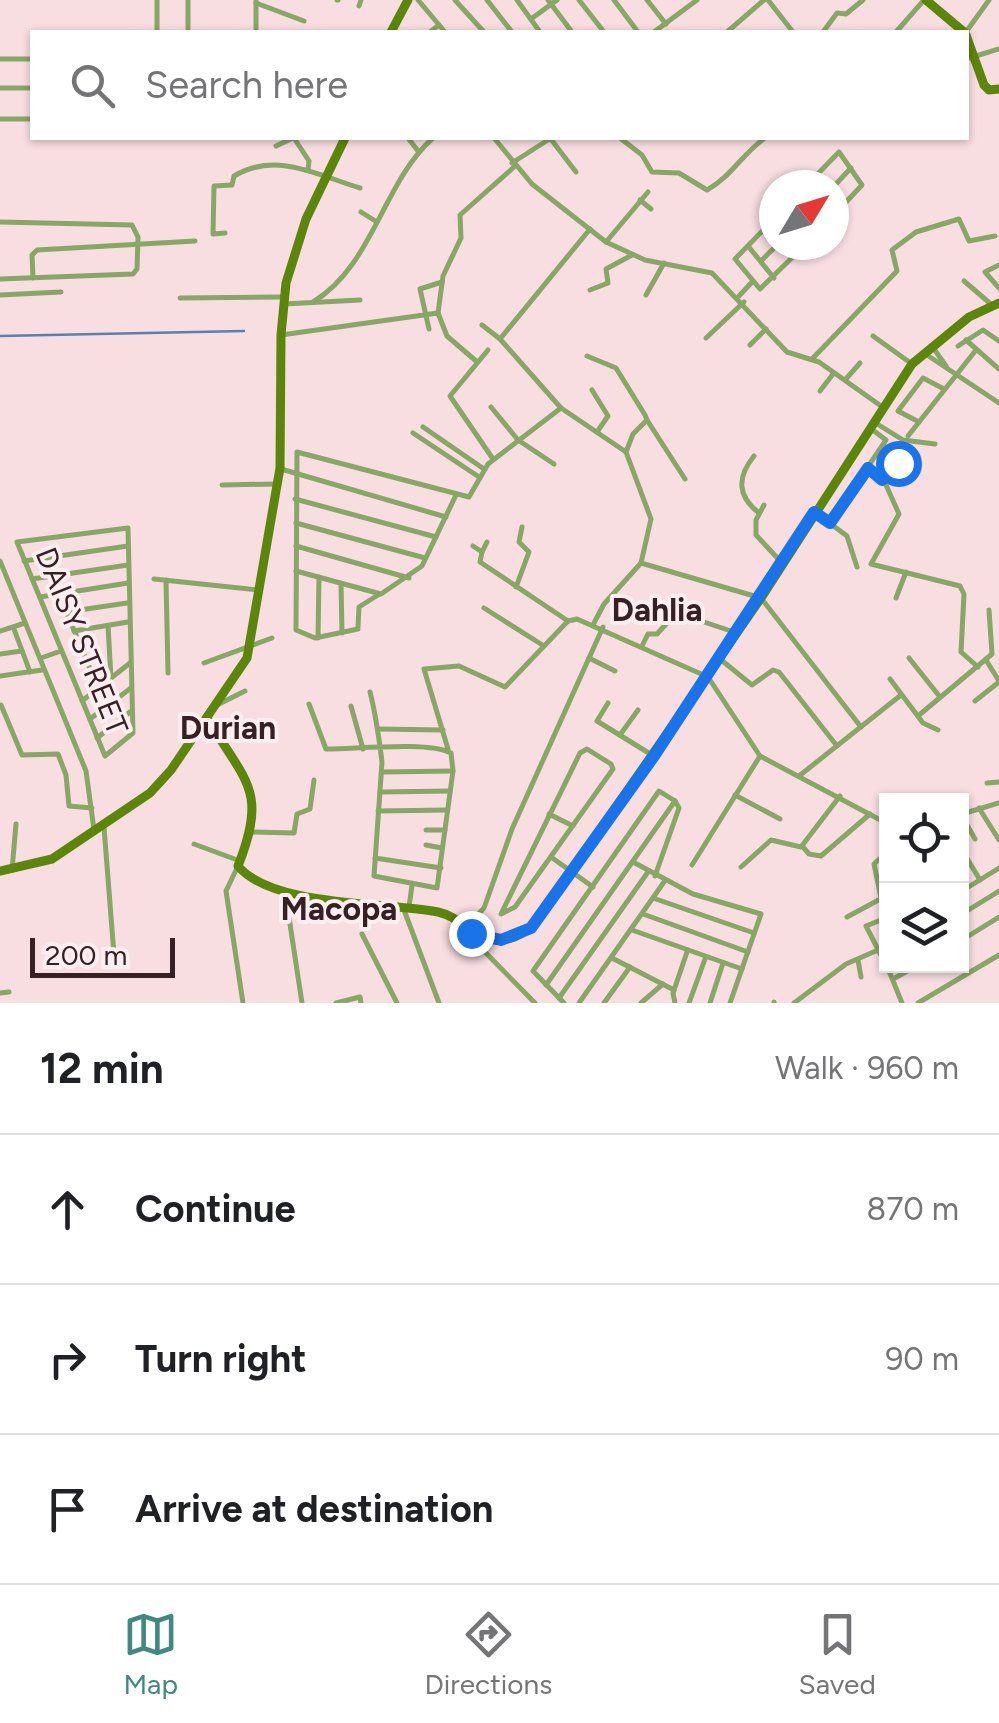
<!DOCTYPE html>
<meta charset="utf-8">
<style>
:root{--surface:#fff;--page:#f2f2f2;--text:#202124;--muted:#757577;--line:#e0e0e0;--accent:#418883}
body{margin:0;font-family:Figtree,sans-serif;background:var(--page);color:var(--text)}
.controls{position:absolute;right:30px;bottom:30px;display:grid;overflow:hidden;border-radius:0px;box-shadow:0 2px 8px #0004}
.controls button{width:90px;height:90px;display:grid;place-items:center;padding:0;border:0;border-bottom:2px solid var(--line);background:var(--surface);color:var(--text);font:50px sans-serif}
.compass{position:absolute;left:759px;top:170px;width:90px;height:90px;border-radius:50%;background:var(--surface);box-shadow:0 2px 8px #0004;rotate:52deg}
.scale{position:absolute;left:30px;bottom:25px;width:145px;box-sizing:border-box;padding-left:10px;border:5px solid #372024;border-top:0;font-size:28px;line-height:35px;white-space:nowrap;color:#372024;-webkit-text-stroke:8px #fceef0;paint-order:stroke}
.stop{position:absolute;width:30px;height:30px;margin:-22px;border:8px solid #1a73e8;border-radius:50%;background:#fff}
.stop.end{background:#1a73e8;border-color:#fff;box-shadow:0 2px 10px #0008}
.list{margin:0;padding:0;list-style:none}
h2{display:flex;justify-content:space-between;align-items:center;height:130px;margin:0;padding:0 40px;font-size:42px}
h2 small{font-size:32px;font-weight:400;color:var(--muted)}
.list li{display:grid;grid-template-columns:65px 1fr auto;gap:30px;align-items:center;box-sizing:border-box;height:150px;padding:0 40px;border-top:2px solid var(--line)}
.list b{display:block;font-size:38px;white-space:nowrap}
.list em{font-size:32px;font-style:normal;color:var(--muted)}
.icon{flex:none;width:55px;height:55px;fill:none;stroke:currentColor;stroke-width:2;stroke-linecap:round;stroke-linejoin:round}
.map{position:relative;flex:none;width:999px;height:1003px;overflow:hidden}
.search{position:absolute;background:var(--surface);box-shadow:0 2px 8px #0004;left:30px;right:30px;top:30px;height:110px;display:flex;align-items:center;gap:25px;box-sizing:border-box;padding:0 35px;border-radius:0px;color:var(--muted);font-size:38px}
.sheet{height:580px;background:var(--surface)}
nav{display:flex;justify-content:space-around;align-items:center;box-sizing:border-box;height:140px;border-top:2px solid var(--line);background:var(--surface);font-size:28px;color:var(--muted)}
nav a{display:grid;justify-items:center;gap:5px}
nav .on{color:var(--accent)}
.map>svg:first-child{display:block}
</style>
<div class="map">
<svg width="999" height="1003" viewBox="0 0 999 1003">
<rect width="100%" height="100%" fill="#f8dde1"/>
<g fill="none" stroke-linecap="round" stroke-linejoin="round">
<!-- stream -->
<polyline stroke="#5682b3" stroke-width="2.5" points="0,336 244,331"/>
<!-- street -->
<g stroke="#88a665" stroke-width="5">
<polyline points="157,0 157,32"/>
<polyline points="188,0 188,32"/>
<polyline points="337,0 338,0"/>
<polyline points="418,0 445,32"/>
<polyline points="455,0 484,32"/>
<polyline points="487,0 512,32"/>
<polyline points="517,0 540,32"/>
<polyline points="548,0 572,32"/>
<polyline points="579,0 604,32"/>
<polyline points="614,0 638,32"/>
<polyline points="647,0 666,24"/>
<polyline points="768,0 793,32"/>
<polyline points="256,1 256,32"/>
<polyline points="256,3 304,21"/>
<polyline points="359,6 361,0"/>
<polyline points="531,19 557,0"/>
<polyline points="430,32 439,25"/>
<polyline points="654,32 697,0"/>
<polyline points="727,32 764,0"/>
<polyline points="823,32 837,13 846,14 863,0"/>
<polyline points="896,32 924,0"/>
<polyline points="966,32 989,0"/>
<polyline points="0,59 32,59"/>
<polyline points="966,59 999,49"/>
<polyline points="0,88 32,88"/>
<polyline points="0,119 32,119"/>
<polyline points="294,138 309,161 308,170"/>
<polyline points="408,138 418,151"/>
<polyline points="494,138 532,184 606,242 645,260 712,273 787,352 819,362 881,406"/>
<polyline points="550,138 576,172"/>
<path d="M620,138L642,155L652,172L679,173L707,190C731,177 742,154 765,138"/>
<polyline points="276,146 293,138"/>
<polyline points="512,163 551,138"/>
<polyline points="807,185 839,152 862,185 834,215"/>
<polyline points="834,186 851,168"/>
<polyline points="640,200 651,209"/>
<polyline points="361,212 377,222"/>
<polyline points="774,219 735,259 760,289 805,245"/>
<polyline points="0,222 132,225 138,237 137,269 133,274 0,279"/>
<path d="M225,233L213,234L214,186L232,185L234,176C276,151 317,175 360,188"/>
<polyline points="606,242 648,192"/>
<polyline points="748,246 774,278"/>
<polyline points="761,261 777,245"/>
<polyline points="999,265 985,272 999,288"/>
<polyline points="33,278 32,255 37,250 195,241"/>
<polyline points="964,281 992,305"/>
<polyline points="590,290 608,283 606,269 632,255"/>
<polyline points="0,295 61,292"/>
<polyline points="646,295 664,263"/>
<polyline points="739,296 753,281"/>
<polyline points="180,298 282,297"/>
<path d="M313,302C373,266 383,182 433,138"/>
<polyline points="284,304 360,300"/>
<polyline points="438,313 443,276 461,238 460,215 514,167"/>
<polyline points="482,325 500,339 561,408 626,452 651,519 641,563 761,598 861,727"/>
<polyline points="429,329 420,289 442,282"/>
<polyline points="281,335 438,313 447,336 476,361"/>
<polyline points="873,336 912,364"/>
<polyline points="706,338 744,302"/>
<polyline points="500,339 590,229"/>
<polyline points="966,340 999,369"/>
<polyline points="750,345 766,329"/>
<polyline points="958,346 983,330 999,341"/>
<polyline points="934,349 946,366"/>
<polyline points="488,350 450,396 493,459"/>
<polyline points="927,355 999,403"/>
<polyline points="587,356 616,368 645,415 647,420 633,434 626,452"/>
<polyline points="812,359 897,271 892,250 916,232 959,219 969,241 995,236"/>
<polyline points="845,380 860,363"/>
<polyline points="592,390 608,416 597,432"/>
<polyline points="820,391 833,374"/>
<polyline points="491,407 518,440 554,464"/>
<polyline points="647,420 685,479"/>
<polyline points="874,422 903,440 935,444"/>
<polyline points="919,422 898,411 923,378 944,389"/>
<polyline points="423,427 484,469"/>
<polyline points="413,433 479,477"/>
<polyline points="908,436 976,350"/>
<path d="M754,456C737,477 737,496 759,513"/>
<polyline points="868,468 886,485 899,514 871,564 960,586 964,594 961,652 978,667"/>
<polyline points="281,469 446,517"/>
<polyline points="882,480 898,463"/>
<polyline points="222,485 276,484"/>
<polyline points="295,499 436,537"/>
<polyline points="764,505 756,520 756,535 782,563"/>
<polyline points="816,513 847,536 857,567"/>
<polyline points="296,523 425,558"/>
<polyline points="830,523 886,440 870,428"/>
<polygon points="128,528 133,733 105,756 17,542"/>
<polyline points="296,546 409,578"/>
<polyline points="473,546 482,552 480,562 568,621"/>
<polyline points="482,552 487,542"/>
<polyline points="0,561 86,771 94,830"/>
<polyline points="24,561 128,546"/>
<polyline points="296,571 381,594 422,566 456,495"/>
<polyline points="32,579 128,565"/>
<polyline points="154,579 258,590"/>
<polyline points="166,580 168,673"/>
<polyline points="341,584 342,633"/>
<polyline points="516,587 529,552 519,542 522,527"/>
<polyline points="59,594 98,688"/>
<polyline points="40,597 128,583"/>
<polyline points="896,598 906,572"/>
<polyline points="484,608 544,646"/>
<polyline points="66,612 127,603"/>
<polyline points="698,620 737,633"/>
<polyline points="594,623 604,604 641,563"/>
<polyline points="108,626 111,678"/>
<polyline points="358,627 359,607 378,595"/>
<polyline points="14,629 30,672"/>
<polyline points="358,629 315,638 296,630 297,452 469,497 488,464 561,408"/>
<polyline points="0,631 25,623"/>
<polyline points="74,631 128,622"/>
<polyline points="318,638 319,577"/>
<polyline points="643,644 648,634 657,634 667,623"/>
<polyline points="0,654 22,651"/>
<polyline points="41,658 61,651"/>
<polyline points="589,658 615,671"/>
<polyline points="909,658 940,697"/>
<polyline points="720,659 752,685 773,670 779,672 837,746"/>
<polyline points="986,660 999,681"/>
<polyline points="204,663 272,638"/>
<polyline points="0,676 42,670"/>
<polyline points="890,679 923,723 938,730"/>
<polyline points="82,701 130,663"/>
<polyline points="975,701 999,682"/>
<polyline points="608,703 597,721 652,755"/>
<path d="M309,704L326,749H328C356,749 430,741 451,753L453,771L437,888L374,876L382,762C379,738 376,715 370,692"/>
<polyline points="1,705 22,755 58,754 66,775 69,806 92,808"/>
<polyline points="217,705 245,691"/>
<polyline points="351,706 363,749"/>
<polyline points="918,716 992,654 989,610"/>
<polyline points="90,719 131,688"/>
<polyline points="378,729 443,730"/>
<polyline points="620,735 638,710"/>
<polyline points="97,738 130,712"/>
<polyline points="448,749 424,669 459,666 505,687 568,621 577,619 708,677 760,756 692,865"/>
<polygon points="587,749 611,764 613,769 515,907 501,914 580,753"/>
<polyline points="760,756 886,823"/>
<polyline points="382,772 453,771"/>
<polyline points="799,776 901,695"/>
<polyline points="987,783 999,782"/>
<polyline points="380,792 450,791"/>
<polyline points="735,795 780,819"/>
<polyline points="979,808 999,840"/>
<polyline points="378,811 447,810"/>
<polyline points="549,814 573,826"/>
<polyline points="962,814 999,803"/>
<polyline points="962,816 975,839"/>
<polyline points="104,827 114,955"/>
<polyline points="426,830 445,830"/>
<polyline points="250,832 294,833 297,814 310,809 314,780"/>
<polyline points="194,844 240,861"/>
<polyline points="426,845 442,848"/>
<polyline points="803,847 809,854 821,856 870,814"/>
<polyline points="962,850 980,880"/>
<polyline points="551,857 593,887"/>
<polyline points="375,858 441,868"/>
<polyline points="633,862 693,894 761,914 730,1003"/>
<polyline points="238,866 226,891 243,1003"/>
<polyline points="741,867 771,840 801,847 840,796"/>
<polyline points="12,870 16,824"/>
<polyline points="655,876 679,808 675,801"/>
<polyline points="285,891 302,1003"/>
<polyline points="962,891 999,868"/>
<polyline points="653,898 754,933"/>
<polyline points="881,898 874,864 886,853"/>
<polyline points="409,907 412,885"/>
<polyline points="404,910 439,1003"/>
<polyline points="643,914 748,952"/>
<polyline points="962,914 999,891"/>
<polyline points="847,917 886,896"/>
<polyline points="886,918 866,926 886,965"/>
<polyline points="466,927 484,908 512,829 603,627"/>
<polyline points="632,930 742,969"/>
<polyline points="362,934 397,1003"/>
<polyline points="477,936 480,947 535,1003"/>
<polyline points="962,940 999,917"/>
<polyline points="612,958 674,990"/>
<polyline points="858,960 861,977"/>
<polyline points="887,966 902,1003"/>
<polyline points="895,978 916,966"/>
<polyline points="546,985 675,801"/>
<polyline points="0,993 9,992"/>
<polyline points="559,998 648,872"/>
<polyline points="774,1002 774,1003"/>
<polyline points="336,1003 360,997 361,1003"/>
<polyline points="564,1003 533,971 659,791 675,801"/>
<polyline points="579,1003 664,882"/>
<polyline points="604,1003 630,967"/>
<polyline points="641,1003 663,984"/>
<polyline points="675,1003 673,993 687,952"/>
<polyline points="689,1003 705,959"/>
<polyline points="710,1003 723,963"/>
<polyline points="794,1003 846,964 878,950"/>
<polyline points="918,1003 999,955"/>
</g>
<!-- secondary -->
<g stroke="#5c860b" stroke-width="9">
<polyline points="926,0 964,32"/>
<polyline points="391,32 408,0"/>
<polyline points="966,35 984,85 989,90 999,89"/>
<path d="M207,718C246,783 268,790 238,866C272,907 386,902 438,912C463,917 472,941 500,940C517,939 529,930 539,918L761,598L912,364L969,317L999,303"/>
<polyline points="0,871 52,859 150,793 171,770 247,658 280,468 281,335 286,283 306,219 345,138"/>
</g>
</g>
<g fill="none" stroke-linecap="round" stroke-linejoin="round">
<!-- route -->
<polyline stroke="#1a73e8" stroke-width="12" points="471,933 501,940 531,928 654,756 814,512 830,523 868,468 882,480 898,463"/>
</g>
<g text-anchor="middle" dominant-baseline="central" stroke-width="8" stroke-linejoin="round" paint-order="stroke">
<!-- street labels -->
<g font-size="30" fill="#372024" stroke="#fceef0">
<text transform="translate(82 641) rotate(68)">DAISY STREET</text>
</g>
<!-- neighbourhood labels -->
<g font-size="32" font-weight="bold" fill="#372024" stroke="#fceef0">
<text x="657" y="610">Dahlia</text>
<text x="228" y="728">Durian</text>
<text x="339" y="909">Macopa</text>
</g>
</g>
</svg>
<div class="controls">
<button><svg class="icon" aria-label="locate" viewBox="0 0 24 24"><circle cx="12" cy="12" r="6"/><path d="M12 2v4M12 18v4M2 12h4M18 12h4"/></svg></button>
<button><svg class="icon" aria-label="layers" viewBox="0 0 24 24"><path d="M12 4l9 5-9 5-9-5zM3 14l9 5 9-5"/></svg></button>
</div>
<svg class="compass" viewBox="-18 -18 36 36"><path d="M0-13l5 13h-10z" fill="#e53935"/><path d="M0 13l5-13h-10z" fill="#757577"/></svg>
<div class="scale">200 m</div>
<div class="stop" style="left:898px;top:463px"></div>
<div class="stop end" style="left:471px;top:933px"></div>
<div class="search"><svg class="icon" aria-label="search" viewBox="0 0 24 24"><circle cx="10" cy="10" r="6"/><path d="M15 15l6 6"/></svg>Search here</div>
</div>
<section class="sheet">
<h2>12 min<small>Walk · 960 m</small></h2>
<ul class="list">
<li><svg class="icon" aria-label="ahead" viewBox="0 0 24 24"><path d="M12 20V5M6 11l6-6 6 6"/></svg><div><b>Continue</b></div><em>870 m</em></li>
<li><svg class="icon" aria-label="right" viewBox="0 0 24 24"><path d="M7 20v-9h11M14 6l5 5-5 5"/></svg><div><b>Turn right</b></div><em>90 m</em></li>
<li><svg class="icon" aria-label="arrive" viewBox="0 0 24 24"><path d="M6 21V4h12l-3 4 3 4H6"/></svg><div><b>Arrive at destination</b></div></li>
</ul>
</section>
<nav>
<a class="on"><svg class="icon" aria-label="map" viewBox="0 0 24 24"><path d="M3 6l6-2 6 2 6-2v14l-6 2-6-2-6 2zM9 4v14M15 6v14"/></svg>Map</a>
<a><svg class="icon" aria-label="directions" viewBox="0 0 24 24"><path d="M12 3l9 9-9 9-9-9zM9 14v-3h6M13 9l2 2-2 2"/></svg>Directions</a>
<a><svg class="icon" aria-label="saved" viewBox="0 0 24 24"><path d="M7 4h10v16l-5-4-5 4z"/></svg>Saved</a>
</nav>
